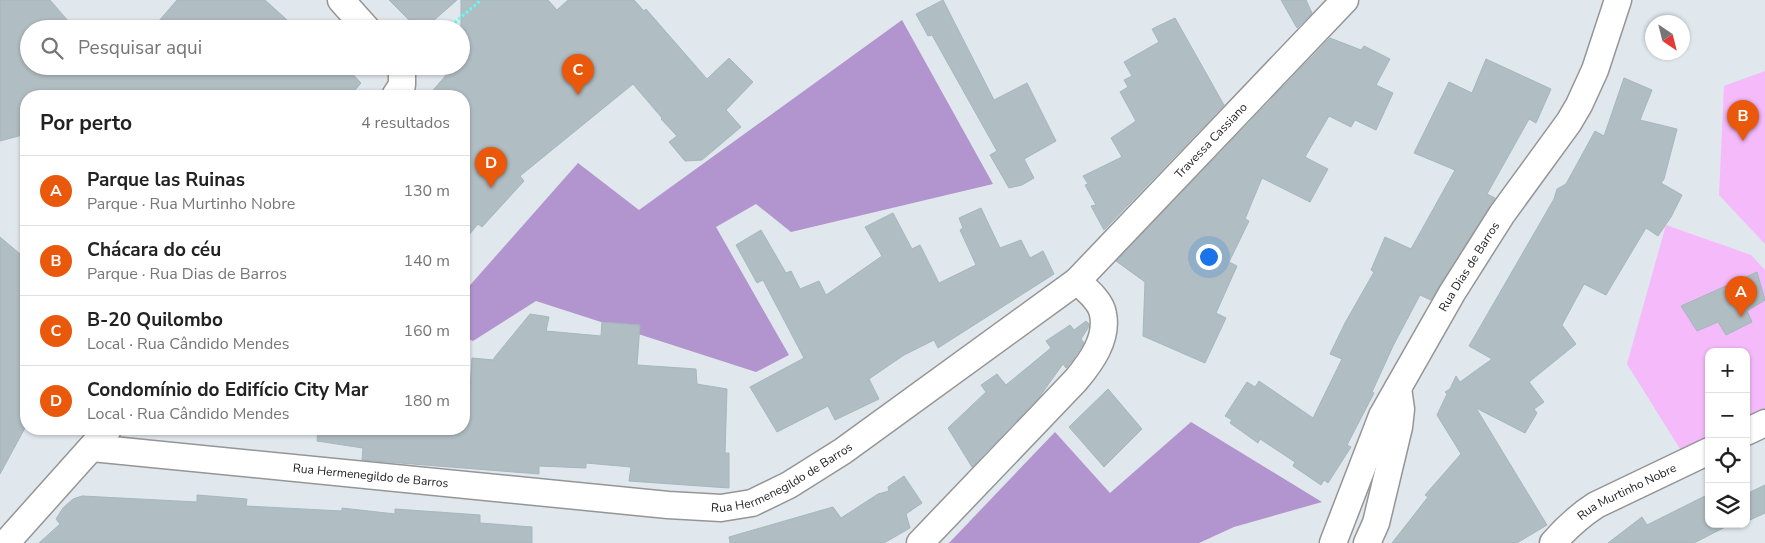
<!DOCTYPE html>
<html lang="pt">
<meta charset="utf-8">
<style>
:root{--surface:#fff;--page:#f6f6f6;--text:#222;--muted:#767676;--line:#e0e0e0;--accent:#ea580c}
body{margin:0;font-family:"Nunito Sans",sans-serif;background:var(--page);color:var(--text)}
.controls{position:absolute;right:15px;bottom:15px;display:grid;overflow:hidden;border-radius:10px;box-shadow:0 1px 4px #0004}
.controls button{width:45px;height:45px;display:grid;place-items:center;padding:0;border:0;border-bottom:1px solid var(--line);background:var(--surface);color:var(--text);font:25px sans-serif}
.compass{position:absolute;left:1645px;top:15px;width:45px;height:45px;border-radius:50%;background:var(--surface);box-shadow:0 1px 4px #0004;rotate:145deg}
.you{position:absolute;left:1208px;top:256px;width:18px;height:18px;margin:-12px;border:4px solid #fff;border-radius:50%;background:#1a73e8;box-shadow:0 0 0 8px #1a73e833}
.badge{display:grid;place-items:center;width:32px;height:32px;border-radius:50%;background:var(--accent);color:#fff;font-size:16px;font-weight:700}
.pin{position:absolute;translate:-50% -41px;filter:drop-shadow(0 1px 2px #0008)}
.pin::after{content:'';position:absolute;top:26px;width:18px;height:15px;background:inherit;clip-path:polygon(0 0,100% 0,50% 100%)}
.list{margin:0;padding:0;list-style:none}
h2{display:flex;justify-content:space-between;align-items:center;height:65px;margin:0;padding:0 20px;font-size:21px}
h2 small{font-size:16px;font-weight:400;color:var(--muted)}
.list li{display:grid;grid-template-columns:32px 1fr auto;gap:15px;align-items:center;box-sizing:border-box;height:70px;padding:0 20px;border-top:1px solid var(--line)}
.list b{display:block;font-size:19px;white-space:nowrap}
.list p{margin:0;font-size:16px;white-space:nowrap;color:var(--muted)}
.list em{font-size:16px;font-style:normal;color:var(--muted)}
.icon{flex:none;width:28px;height:28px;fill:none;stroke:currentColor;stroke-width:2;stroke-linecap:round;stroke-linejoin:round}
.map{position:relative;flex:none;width:1765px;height:543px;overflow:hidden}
.search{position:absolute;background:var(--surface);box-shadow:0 1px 4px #0004;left:20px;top:20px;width:450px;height:55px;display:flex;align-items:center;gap:12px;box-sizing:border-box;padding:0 18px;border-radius:28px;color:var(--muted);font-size:19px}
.panel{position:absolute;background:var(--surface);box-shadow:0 1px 4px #0004;left:20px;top:90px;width:450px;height:345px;border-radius:20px}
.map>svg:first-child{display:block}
</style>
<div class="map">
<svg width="1765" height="543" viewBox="0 0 1765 543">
<rect width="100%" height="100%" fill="#e0e7ed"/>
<!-- forest -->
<g fill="#b294ce">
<polygon points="902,20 993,184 791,232 756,204 716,227 789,355 756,372 536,301 473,341 464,337 464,292 578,163 639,210"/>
<polygon points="1191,422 1322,502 1234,527 1199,543 949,543 1055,432 1110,493"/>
</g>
<!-- park -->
<g fill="#f4bafa">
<polygon points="1765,71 1765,244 1719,195 1724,86"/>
<polygon points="1666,225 1751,255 1765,270 1765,420 1746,430 1746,352 1709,352 1709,449 1687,460 1627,364"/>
</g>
<!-- building -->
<g fill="#b0bdc2" stroke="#a3b8bf">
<polygon points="0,0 50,0 75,29 29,29 29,66 108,66 113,72 118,66 345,66 361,83 350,96 26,96 26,134 0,141"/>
<polygon points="177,0 265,0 297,29 152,29"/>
<polygon points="389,0 457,0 424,29 418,29"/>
<polygon points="461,0 548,0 557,10 568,0 634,0 644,11 646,9 707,79 729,58 753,82 726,110 741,127 702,160 685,161 669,142 677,136 661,119 662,118 633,84 520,176 524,181 482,227 478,224 464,241 464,96 428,96 454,66 461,66"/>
<polygon points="943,0 994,100 1027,83 1056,141 1024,159 1034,178 1022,185 1009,188 990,155 997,151 932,35 928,36 916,14"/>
<polygon points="1281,0 1306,0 1312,13 1297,28"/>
<polygon points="1175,18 1224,105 1104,230 1091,206 1096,205 1085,185 1088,184 1083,176 1122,157 1111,138 1136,121 1120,92 1128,87 1124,80 1132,76 1124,62 1159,42 1152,29"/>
<polygon points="1330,38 1361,50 1364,46 1390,59 1376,85 1393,93 1376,130 1355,120 1351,127 1329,116 1305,157 1328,169 1310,202 1262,178 1245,219 1249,221 1229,262 1237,266 1216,313 1226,318 1205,363 1143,336 1145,282 1116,261"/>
<polygon points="1486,59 1551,89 1536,123 1529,119 1487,194 1495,198 1431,300 1420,295 1393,346 1372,392 1374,393 1347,445 1351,447 1328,483 1324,480 1321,485 1293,466 1295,462 1260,439 1258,443 1230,423 1232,420 1225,416 1247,382 1255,387 1259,381 1313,418 1342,359 1330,354 1345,323 1374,272 1371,270 1385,237 1411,249 1455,170 1414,153 1449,82 1472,93"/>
<polygon points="1624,78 1652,90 1640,120 1677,129 1664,179 1661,183 1682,195 1671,217 1658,236 1646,228 1606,295 1584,284 1562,325 1576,344 1529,382 1544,402 1534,409 1537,413 1525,433 1476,408 1547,525 1517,543 1392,543 1428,497 1425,495 1461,454 1437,415 1447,394 1445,392 1450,389 1456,376 1460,382 1492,359 1469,346 1554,199 1557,189 1566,184 1595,131 1604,136"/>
<polygon points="981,208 1000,248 1021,240 1030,258 1043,251 1054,274 938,348 934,340 904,355 869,379 879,399 835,420 828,406 777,432 750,387 804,358 763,280 757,283 736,245 761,230 786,273 791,271 800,289 819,281 826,295 882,256 865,227 893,213 912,249 920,245 939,283 976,265 960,230 963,228 959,218"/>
<polygon points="0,237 26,259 26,426 0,474"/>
<polygon points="1757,272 1765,300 1747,311 1752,322 1726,335 1718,322 1697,331 1681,306"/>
<polygon points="530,314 549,317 546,331 601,336 602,322 640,325 637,365 696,369 697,384 727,389 725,453 729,453 729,488 629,481 631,467 586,463 586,468 539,466 539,474 362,460 363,448 317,441 318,429 464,429 464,390 470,390 472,358 494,360 494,358"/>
<polygon points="1086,321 1089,324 1088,328 1081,339 1084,343 1072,361 1066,368 1063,364 1040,396 972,467 948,428 986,392 981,385 997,374 1006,385 1051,348 1046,341 1070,325 1074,330"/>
<polygon points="1108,389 1142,429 1104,467 1069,427"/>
<polygon points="904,476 922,503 906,514 910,528 884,543 730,543 729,537 833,507 841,518 878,494 889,491 888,487"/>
<polygon points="1765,485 1765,513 1750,520 1748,516 1746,517 1746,494"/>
<polygon points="1709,494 1709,524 1731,524 1694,543 1608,543 1642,517 1647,525"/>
<polygon points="197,495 247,499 246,506 342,511 342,508 395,514 395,509 480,515 480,523 532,527 532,543 39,543 60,524 56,519 63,508 73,499 82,496 197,502"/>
</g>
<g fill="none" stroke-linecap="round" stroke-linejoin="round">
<defs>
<g id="minor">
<polyline points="341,0 367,29"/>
<polyline points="395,96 402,85 402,66"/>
<path id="s1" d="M1077,281L1345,0"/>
<polyline points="1746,432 1765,423"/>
<path id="s2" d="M92,448L668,505L721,508L752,503L789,485L843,451L1077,281C1086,289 1101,301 1103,314C1108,339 1091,362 1076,380L920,543"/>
<polyline points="6,543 108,429"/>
<path id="s3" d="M1333,543L1382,416L1452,293L1502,214L1569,122L1579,105L1595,70L1618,0"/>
<polyline points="1367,543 1376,523 1399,427 1401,409 1398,388"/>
<path id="s4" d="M1553,543C1566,528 1579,516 1596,505L1709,451"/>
</g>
</defs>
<!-- minor casing -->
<use href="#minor" stroke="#959595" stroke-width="29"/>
<!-- path -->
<polyline stroke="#62fdf1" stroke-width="3" stroke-dasharray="2.5 2.5" stroke-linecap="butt" points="447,29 481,0"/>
<!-- minor -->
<use href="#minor" stroke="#fff" stroke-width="26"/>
</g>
<g text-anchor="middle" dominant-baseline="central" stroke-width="4.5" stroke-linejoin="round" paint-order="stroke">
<!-- street labels -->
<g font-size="12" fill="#1b1b1b" stroke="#fff">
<text stroke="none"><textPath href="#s1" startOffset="194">Travessa Cassiano</textPath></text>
<text stroke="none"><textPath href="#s3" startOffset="309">Rua Dias de Barros</textPath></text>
<text stroke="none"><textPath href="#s2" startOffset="700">Rua Hermenegildo de Barros</textPath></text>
<text stroke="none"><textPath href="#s2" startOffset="280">Rua Hermenegildo de Barros</textPath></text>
<text stroke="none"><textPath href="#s4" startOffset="91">Rua Murtinho Nobre</textPath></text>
</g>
</g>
</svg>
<div class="controls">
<button>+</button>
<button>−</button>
<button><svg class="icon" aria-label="locate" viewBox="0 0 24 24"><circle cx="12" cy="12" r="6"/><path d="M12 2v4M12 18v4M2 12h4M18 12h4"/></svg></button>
<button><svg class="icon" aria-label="layers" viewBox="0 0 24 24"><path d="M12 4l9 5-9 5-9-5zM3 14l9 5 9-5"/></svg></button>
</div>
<svg class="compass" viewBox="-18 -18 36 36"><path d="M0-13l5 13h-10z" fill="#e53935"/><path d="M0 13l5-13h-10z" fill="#767676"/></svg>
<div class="you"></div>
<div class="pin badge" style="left:1741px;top:317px">A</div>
<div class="pin badge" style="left:1743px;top:141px">B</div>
<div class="pin badge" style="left:578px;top:95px">C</div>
<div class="pin badge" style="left:491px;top:188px">D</div>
<div class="search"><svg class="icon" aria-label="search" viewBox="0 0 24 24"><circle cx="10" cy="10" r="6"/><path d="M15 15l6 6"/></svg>Pesquisar aqui</div>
<section class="panel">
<h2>Por perto<small>4 resultados</small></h2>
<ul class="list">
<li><span class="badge">A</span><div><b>Parque las Ruinas</b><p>Parque · Rua Murtinho Nobre</p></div><em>130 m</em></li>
<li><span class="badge">B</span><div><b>Chácara do céu</b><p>Parque · Rua Dias de Barros</p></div><em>140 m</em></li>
<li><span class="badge">C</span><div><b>B-20 Quilombo</b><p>Local · Rua Cândido Mendes</p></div><em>160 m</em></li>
<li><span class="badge">D</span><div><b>Condomínio do Edifício City Mar</b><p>Local · Rua Cândido Mendes</p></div><em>180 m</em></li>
</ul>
</section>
</div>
